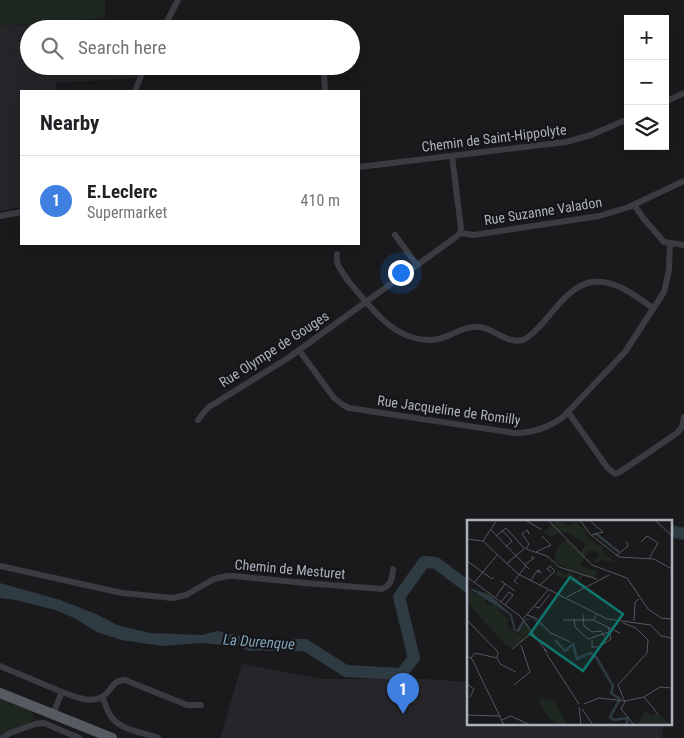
<!DOCTYPE html>
<meta charset="utf-8">
<style>
:root{--surface:#fff;--page:#f6f6f6;--text:#202124;--muted:#757577;--line:#e0e0e0;--accent:#1a73e8}
body{margin:0;font-family:"Roboto Condensed",sans-serif;background:var(--page);color:var(--text)}
.controls{position:absolute;right:15px;top:15px;display:grid;overflow:hidden;border-radius:0px;box-shadow:0 5px 20px #0002}
.controls button{width:45px;height:45px;display:grid;place-items:center;padding:0;border:0;border-bottom:1px solid var(--line);background:var(--surface);color:var(--text);font:25px sans-serif}
.you{position:absolute;left:400px;top:272px;width:18px;height:18px;margin:-12px;border:4px solid #fff;border-radius:50%;background:#1a73e8;box-shadow:0 0 0 8px #1a73e833}
.badge{display:grid;place-items:center;width:32px;height:32px;border-radius:50%;background:var(--accent);color:#fff;font-size:16px;font-weight:700}
.pin{position:absolute;translate:-50% -41px;filter:drop-shadow(0 1px 2px #0008)}
.pin::after{content:'';position:absolute;top:26px;width:18px;height:15px;background:inherit;clip-path:polygon(0 0,100% 0,50% 100%)}
.list{margin:0;padding:0;list-style:none}
h2{display:flex;justify-content:space-between;align-items:center;height:65px;margin:0;padding:0 20px;font-size:21px}
h2 small{font-size:16px;font-weight:400;color:var(--muted)}
.list li{display:grid;grid-template-columns:32px 1fr auto;gap:15px;align-items:center;box-sizing:border-box;height:90px;padding:0 20px;border-top:1px solid var(--line)}
.list b{display:block;font-size:19px;white-space:nowrap}
.list p{margin:0;font-size:16px;white-space:nowrap;color:var(--muted)}
.list em{font-size:16px;font-style:normal;color:var(--muted)}
.icon{flex:none;width:28px;height:28px;fill:none;stroke:currentColor;stroke-width:2;stroke-linecap:round;stroke-linejoin:round}
.map{position:relative;flex:none;width:684px;height:738px;overflow:hidden}
.search{position:absolute;background:var(--surface);box-shadow:0 5px 20px #0002;left:20px;top:20px;width:340px;height:55px;display:flex;align-items:center;gap:12px;box-sizing:border-box;padding:0 18px;border-radius:28px;color:var(--muted);font-size:19px}
.panel{position:absolute;background:var(--surface);box-shadow:0 5px 20px #0002;left:20px;top:90px;width:340px;height:155px;border-radius:0px}
.map>svg:first-child{display:block}
</style>
<div class="map">
<svg width="684" height="738" viewBox="0 0 684 738">
<rect width="100%" height="100%" fill="#1a1a1c"/>
<!-- built -->
<g fill="#26262a">
<polygon points="81,21 82,29 29,29 29,66 87,66 88,69 140,66 135,78 56,83 56,91 21,91 21,207 0,211 0,26"/>
<polygon points="242,664 322,679 425,679 468,682 468,724 664,724 662,738 220,738"/>
</g>
<!-- green -->
<g fill="#1f2820">
<polygon points="0,0 105,0 105,18 0,26"/>
<path d="M0,699L28,710L33,715L34,719C25,728 9,727 0,736Z"/>
</g>
<!-- water -->
<polygon fill="#2e3b42" points="0,583 60,600 96,614 117,625 150,633 202,635 217,631 266,642 288,644 265,650 249,651 237,646 202,643 162,646 121,640 97,632 74,618 55,610 16,600 0,598"/>
<g fill="none" stroke-linecap="round" stroke-linejoin="round">
<!-- river -->
<g stroke="#2e3b42" stroke-width="12">
<polyline points="670,531 684,534"/>
<polyline points="267,645 305,645 346,671 401,674 414,658 399,597 424,562 436,563 468,587"/>
</g>
<!-- street -->
<g stroke="#3a3c42" stroke-width="6">
<polyline points="163,29 178,0"/>
<polyline points="324,72 325,91"/>
<polyline points="135,91 145,66"/>
<polyline points="665,102 684,93"/>
<polyline points="359,167 566,142 591,135 628,119"/>
<polyline points="634,205 644,219 664,242 684,245"/>
<polyline points="0,216 21,212"/>
<polyline points="460,233 474,235 599,216 629,207 684,181"/>
<polyline points="395,235 417,265"/>
<path d="M337,254C337,258 336,261 338,265C340,269 344,274 346,278C360,295 378,318 396,330C406,336 418,340 429,340C447,341 461,325 480,327C495,329 506,344 523,340C530,337 535,331 540,326C555,310 569,286 592,282C616,279 635,296 653,308"/>
<path d="M299,350L334,398L343,405L349,408L515,433C533,433 548,428 563,417L625,352L664,292L669,270L670,243"/>
<polyline points="568,412 607,467 615,474 620,472 677,433 682,427 684,417"/>
<polyline points="198,420 205,411 209,407 288,358 456,237 460,233 461,228 452,156"/>
<path d="M0,566L122,593L173,598L186,595L214,579L227,576H234L305,583L382,589C392,585 392,578 393,569"/>
<polyline points="0,666 62,692 53,714"/>
<path d="M62,692C75,697 95,706 107,693C113,686 115,680 125,680L187,705H201"/>
<path d="M102,697C106,704 107,713 113,719C122,730 145,733 158,738"/>
<polyline points="2,738 10,733 35,724 44,723 79,738"/>
</g>
<!-- primary -->
<polyline stroke="#565a61" stroke-width="10" points="0,693 112,738"/>
</g>
<g text-anchor="middle" dominant-baseline="central" stroke-width="4.5" stroke-linejoin="round" paint-order="stroke">
<!-- street labels -->
<g font-size="14" fill="#acb2bd" stroke="#151518">
<text transform="translate(494 138) rotate(-7)">Chemin de Saint-Hippolyte</text>
<text transform="translate(543 211) rotate(-9)">Rue Suzanne Valadon</text>
<text transform="translate(274 349) rotate(-33)">Rue Olympe de Gouges</text>
<text transform="translate(449 410) rotate(8)">Rue Jacqueline de Romilly</text>
<text transform="translate(290 569) rotate(5)">Chemin de Mesturet</text>
</g>
<!-- water labels -->
<g font-size="15" font-style="italic" fill="#81a4b9" stroke="#151518">
<text transform="translate(259 642) rotate(4)">La Durenque</text>
</g>
</g>
<!-- overview -->
<g transform="translate(467 520)">
<rect width="205" height="205" fill="#1a1a1c"/>
<path d="M90,0L103,6L109,2L120,13L118,15L132,26H136L137,34L150,43L133,40L130,43L127,41L133,34L122,30L113,46L130,51L127,59L116,56L110,64L98,57L94,59L88,54L92,50L97,54L104,52L109,58L114,55L87,42L90,28L100,19L113,33L119,25L102,13L95,12L85,17L77,12ZM0,69L18,79L19,85H27L43,101L39,103L45,111L52,114L59,102L67,114L59,119L53,114L58,120L46,128L38,124L0,83ZM76,178L87,181L101,205H91L81,197L71,181ZM178,190L184,196L191,193L205,205H171Z" fill="#1f2820"/>
<path d="M0,67L23,75L45,95L49,111L56,100L66,97L91,122L65,98L59,100L52,112L47,111L43,95Z" fill="#2e3b42"/>
<path fill="none" stroke="#2e3b42" stroke-width="2.5" d="M128,13L152,32M88,120L98,131L106,124L110,139L123,133L129,137L146,166L144,173L153,179L143,197L147,200L160,198V205"/>
<path fill="none" stroke="#54575c" stroke-width="1" d="M58,0L75,10M81,0L125,45L160,58L181,89L194,98L205,99M113,0L123,14L152,37L187,39L205,49M122,0L136,12L125,15M188,0L205,16M24,10L62,49M35,10L45,21L39,27M29,16L39,8L58,29M0,19L16,21M16,21L51,54L140,99L184,105L194,116L205,118M16,21L30,0M174,22L180,16L191,23L182,39M59,29L80,36L92,47L130,59M59,29L62,24L55,14L60,10L62,14L61,11M69,32L84,25L75,16M149,36L161,26L159,21M0,41L25,59L27,57M39,44L57,29M57,45L67,38L64,37M0,57L53,96L80,132L77,130M64,60L70,51L74,53L72,50L70,51M34,61L48,71M7,63L30,35M51,64L47,61L59,46M73,65L88,51L83,46L80,49L84,52M100,77L142,55M28,78L38,64M34,82L42,72L46,75L38,85M68,87L72,88L83,74M60,95L69,98L84,113L103,122M116,95L117,106L125,112L134,111L137,116M56,99L82,69M0,100L31,132L30,138M96,100H126L130,94M107,100L108,107L121,119L142,112M126,100L153,113M167,101L168,82L172,79M156,103L169,108L181,120L180,133L151,165L158,182L154,189L167,205M125,120V127H132L144,119L141,107M45,129L63,114L67,115M79,133L112,184M0,136L5,139L37,205M4,138L8,133L30,138M30,138L33,144L49,152M0,164L7,169L3,177M47,165L63,152L54,125M177,177L191,194M117,184L132,178L158,181L177,177L193,167L205,168M112,187L114,205M115,189L126,205M0,195L33,196M35,200L44,196L63,205"/>
<path fill="#0f766e" fill-opacity="0.15" stroke="#0f766e" stroke-width="2.5" d="M103,57L156,94L116,151L63,114Z"/>
<rect width="205" height="205" fill="none" stroke="#acb2bd" stroke-width="2.5"/>
</g>
</svg>
<div class="controls">
<button>+</button>
<button>−</button>
<button><svg class="icon" aria-label="layers" viewBox="0 0 24 24"><path d="M12 4l9 5-9 5-9-5zM3 14l9 5 9-5"/></svg></button>
</div>
<div class="you"></div>
<div class="pin badge" style="left:403px;top:714px;background:#3f7fe0">1</div>
<div class="search"><svg class="icon" aria-label="search" viewBox="0 0 24 24"><circle cx="10" cy="10" r="6"/><path d="M15 15l6 6"/></svg>Search here</div>
<section class="panel">
<h2>Nearby<small></small></h2>
<ul class="list">
<li><span class="badge" style="background:#3f7fe0">1</span><div><b>E.Leclerc</b><p>Supermarket</p></div><em>410 m</em></li>
</ul>
</section>
</div>
